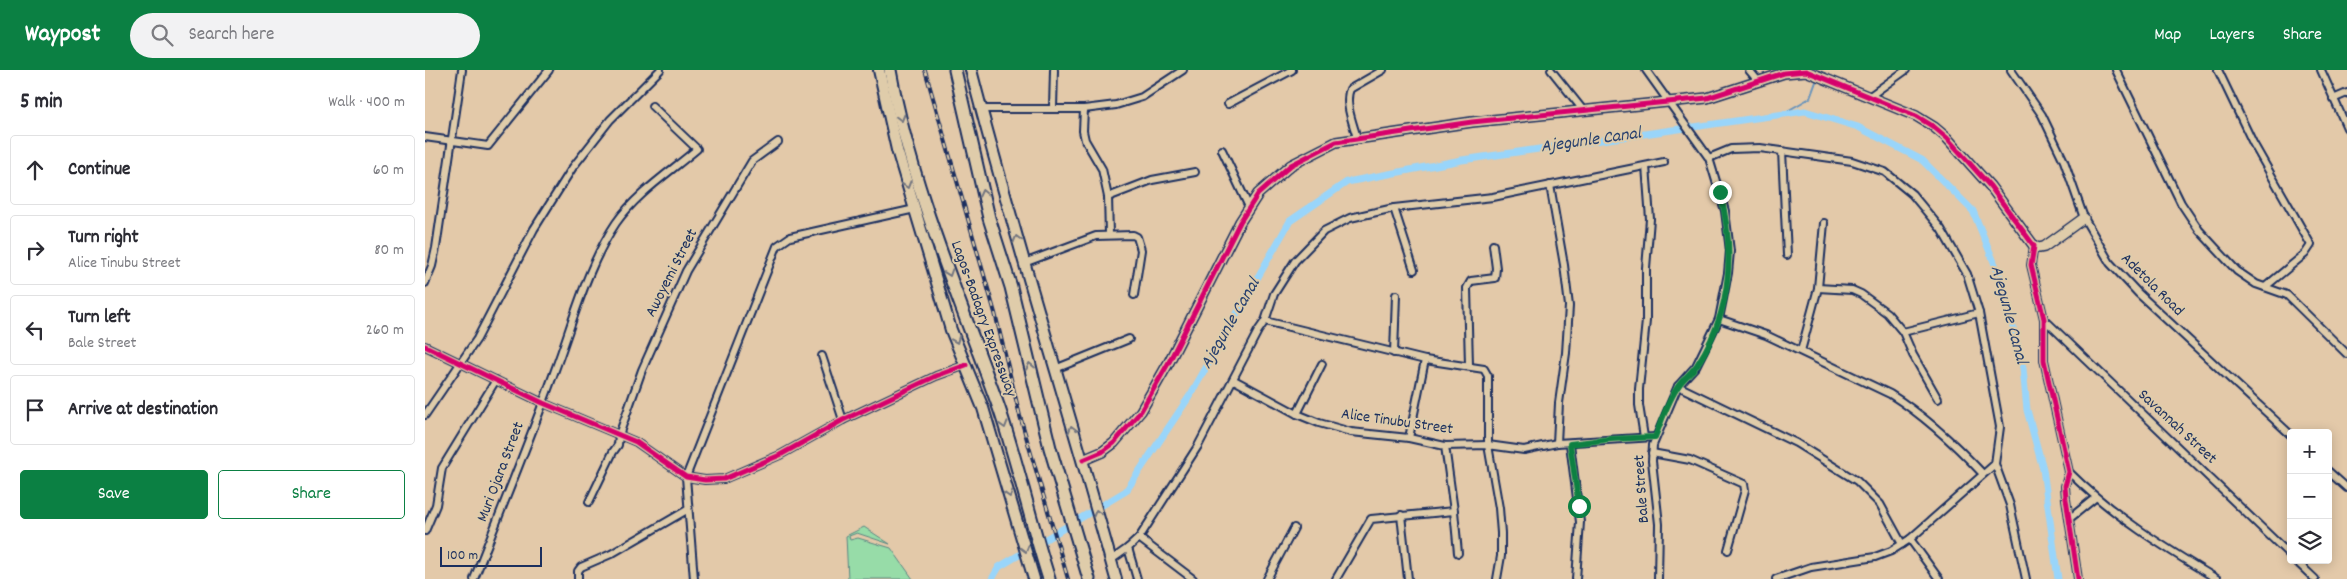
<!DOCTYPE html>
<meta charset="utf-8">
<style>
:root{--surface:#fff;--page:#f2f2f3;--text:#2b2b33;--muted:#7c7c81;--line:#e1e1e2;--accent:#0b8043}
body{margin:0;font-family:Dekko,sans-serif;background:var(--page);color:var(--text)}
.controls{position:absolute;right:15px;bottom:15px;display:grid;overflow:hidden;border-radius:5px;box-shadow:0 2px 12px #0003}
.controls button{width:45px;height:45px;display:grid;place-items:center;padding:0;border:0;border-bottom:1px solid var(--line);background:var(--surface);color:var(--text);font:25px sans-serif}
.scale{position:absolute;left:15px;bottom:12px;width:102px;box-sizing:border-box;padding-left:5px;border:2px solid #1b2f5e;border-top:0;font-size:14px;line-height:18px;white-space:nowrap;color:#1b2f5e;-webkit-text-stroke:4px #dfccaa;paint-order:stroke}
.stop{position:absolute;width:15px;height:15px;margin:-11px;border:4px solid #0b8043;border-radius:50%;background:#fff}
.stop.end{background:#0b8043;border-color:#fff;box-shadow:0 1px 5px #0008}
.list{margin:0;padding:0;list-style:none}
h2{display:flex;justify-content:space-between;align-items:center;height:65px;margin:0;padding:0 20px;font-size:21px}
h2 small{font-size:16px;font-weight:400;color:var(--muted)}
.list li{display:grid;grid-template-columns:32px 1fr auto;gap:15px;align-items:center;box-sizing:border-box;height:70px;margin:0 10px 10px;padding:0 10px;border:1px solid var(--line);border-radius:5px}
.list b{display:block;font-size:19px;white-space:nowrap}
.list p{margin:0;font-size:16px;white-space:nowrap;color:var(--muted)}
.list em{font-size:16px;font-style:normal;color:var(--muted)}
.actions{display:flex;gap:10px;padding:15px 20px}
.actions a{flex:1;padding:11px 0;border:1px solid var(--accent);border-radius:5px;text-align:center;font-size:18px;color:var(--accent)}
.actions .main{background:var(--accent);color:#fff}
.icon{flex:none;width:28px;height:28px;fill:none;stroke:currentColor;stroke-width:2;stroke-linecap:round;stroke-linejoin:round}
.map{position:relative;flex:none;width:1922px;height:509px;overflow:hidden}
header{display:flex;align-items:center;gap:30px;box-sizing:border-box;height:70px;padding:0 25px;background:var(--accent);color:#fff}
header strong{font-size:24px}
nav{display:flex;gap:28px;margin-inline-start:auto;font-size:18px}
.search{width:350px;height:45px;background:var(--page);display:flex;align-items:center;gap:12px;box-sizing:border-box;padding:0 18px;border-radius:28px;color:var(--muted);font-size:19px}
main{display:flex}
aside{flex:1;background:var(--surface)}
.map>svg:first-child{display:block}
</style>
<header>
<strong>Waypost</strong>
<div class="search"><svg class="icon" aria-label="search" viewBox="0 0 24 24"><circle cx="10" cy="10" r="6"/><path d="M15 15l6 6"/></svg>Search here</div>
<nav><a>Map</a><a>Layers</a><a>Share</a></nav>
</header>
<main>
<aside>
<h2>5 min<small>Walk · 400 m</small></h2>
<ul class="list">
<li><svg class="icon" aria-label="ahead" viewBox="0 0 24 24"><path d="M12 20V5M6 11l6-6 6 6"/></svg><div><b>Continue</b></div><em>60 m</em></li>
<li><svg class="icon" aria-label="right" viewBox="0 0 24 24"><path d="M7 20v-9h11M14 6l5 5-5 5"/></svg><div><b>Turn right</b><p>Alice Tinubu Street</p></div><em>80 m</em></li>
<li><svg class="icon" aria-label="left" viewBox="0 0 24 24"><path d="M17 20v-9H6M10 6l-5 5 5 5"/></svg><div><b>Turn left</b><p>Bale Street</p></div><em>260 m</em></li>
<li><svg class="icon" aria-label="arrive" viewBox="0 0 24 24"><path d="M6 21V4h12l-3 4 3 4H6"/></svg><div><b>Arrive at destination</b></div></li>
</ul>
<div class="actions"><a class="main">Save</a><a>Share</a></div>
</aside>
<div class="map">
<svg width="1922" height="509" viewBox="0 0 1922 509">
<rect width="100%" height="100%" fill="#e3c9a9"/>
<filter id="ink" filterUnits="userSpaceOnUse"><feTurbulence type="fractalNoise" baseFrequency=".02" numOctaves="2"/><feDisplacementMap in="SourceGraphic" scale="10" xChannelSelector="R" yChannelSelector="G"/><feConvolveMatrix kernelMatrix="1 2 1 2 8 2 1 2 1" color-interpolation-filters="sRGB"/></filter>
<g filter="url(#ink)">
<!-- green -->
<polygon fill="#97dca8" stroke="#598683" points="439,457 465,474 432,463 424,466 425,470 433,468 466,478 488,509 423,509 421,466"/>
<g fill="none" stroke-linecap="round" stroke-linejoin="round">
<!-- stream -->
<polyline stroke="#6793bc" stroke-width="2" points="1357,44 1385,28 1392,9"/>
<!-- canal -->
<polyline stroke="#99d5fa" stroke-width="7" points="567,509 574,497 701,421 766,324 865,151 922,112 1037,90 1380,41 1433,57 1497,90 1548,141 1576,209 1598,298 1602,340 1618,399 1633,509"/>
<defs>
<g id="street">
<polyline points="1126,0 1158,40"/>
<polyline points="1221,0 1284,88 1300,141 1305,181 1303,203 1294,249 1271,296 1253,316 1228,375 1227,391 1234,454 1233,509"/>
<polyline points="1324,0 1334,12"/>
<polyline points="1586,0 1617,45 1639,91 1659,148 1685,193 1713,223 1866,365"/>
<polyline points="1691,0 1756,133 1774,160 1812,201 1831,214 1862,225 1922,284"/>
<polyline points="1793,0 1828,73 1886,175 1880,184 1840,217"/>
<polyline points="1896,0 1922,58"/>
<polyline points="1445,26 1481,0"/>
<polyline points="1908,29 1922,23"/>
<polyline points="803,34 867,0"/>
<polyline points="628,38 629,0"/>
<polyline points="556,39 659,39 691,35 717,27 758,0"/>
<polyline points="659,39 658,61 660,70 677,99 683,127 684,164"/>
<polyline points="0,67 63,76 124,0"/>
<path d="M932,68C928,53 919,33 925,19L958,0"/>
<polyline points="797,80 824,137"/>
<polyline points="1357,81 1362,185"/>
<polyline points="1284,88 1306,79 1335,78 1427,91 1460,102 1487,124 1516,159 1542,204 1554,243 1575,357 1570,394 1485,469 1466,481 1450,487 1386,497 1351,509"/>
<polyline points="1125,115 1139,195 1144,236 1141,283 1134,333 1132,373"/>
<polyline points="683,127 727,110 770,102"/>
<polyline points="969,138 989,200"/>
<polyline points="1609,176 1606,195 1619,249 1619,290 1644,402 1640,416 1641,429 1653,509"/>
<polyline points="599,193 671,166 708,165 712,167 716,180 709,225"/>
<polyline points="0,213 7,196 11,178 37,0"/>
<polyline points="1393,218 1427,220 1436,224 1462,243 1478,262 1488,285 1513,329"/>
<path d="M1294,249L1341,265L1465,324C1500,346 1530,374 1558,404"/>
<polyline points="1619,249 1866,486"/>
<polyline points="840,251 1000,290 1059,299 1063,306 1063,375 1074,438 1076,463 1076,486 1072,509"/>
<polyline points="1478,262 1554,243"/>
<polyline points="0,276 118,333 211,372 261,407 280,410 299,409 355,385 418,350 511,306 541,295"/>
<polyline points="1376,281 1393,218 1399,153"/>
<polyline points="969,283 971,225"/>
<polyline points="397,286 418,350"/>
<polyline points="1044,295 1042,218 1046,211 1070,208 1071,198 1068,175"/>
<polyline points="630,299 704,269"/>
<polyline points="809,310 872,344 894,353 926,362 984,368 1020,376 1063,375 1099,380 1132,373 1230,367"/>
<polyline points="1253,316 1371,373 1432,411 1455,434 1477,474"/>
<polyline points="872,344 897,294"/>
<polyline points="0,345 52,269 109,159 148,97 185,50 235,0"/>
<polyline points="1219,367 1214,335 1214,319 1221,251 1221,198 1225,149 1221,96"/>
<polyline points="984,368 1000,290"/>
<polyline points="1145,374 1155,452 1151,509"/>
<polyline points="1020,376 1029,441 1033,483"/>
<polyline points="1227,383 1265,390 1319,414 1320,420 1303,480"/>
<polyline points="1570,394 1585,435 1601,509"/>
<polyline points="1903,401 1922,418"/>
<path d="M1644,402C1687,445 1740,478 1792,509"/>
<polyline points="164,432 188,382 193,375 194,365 217,300 261,201 327,91 353,72"/>
<polyline points="976,445 983,509"/>
<polyline points="1644,449 1670,428"/>
<polyline points="0,461 11,435 17,398 71,310"/>
<polyline points="714,468 768,509"/>
<polyline points="1485,469 1514,509"/>
<polyline points="686,490 703,478"/>
<polyline points="1870,490 1890,509"/>
<path d="M49,509C76,440 105,370 130,300C148,252 162,196 191,153C211,124 245,102 272,79L227,36"/>
<polyline points="153,509 153,501 156,497 186,484 262,440"/>
<polyline points="269,509 261,407 352,176 365,167 490,139"/>
<polyline points="712,509 703,478 714,468 773,376 833,261 840,251 849,224 870,191 899,161 925,148 969,138 1068,127 1239,92"/>
<polyline points="842,509 869,458"/>
<polyline points="911,509 946,449 1029,441"/>
</g>
<polyline id="secondary" points="658,390 677,382 689,373 716,341 744,292 815,152 833,124 866,95 911,72 1047,52 1282,28 1359,3 1381,1 1491,46 1509,57 1522,68 1565,116 1609,176 1614,178 1619,177 1659,148"/>
<g id="primary">
<polyline points="454,0 472,80 510,206 526,260 558,338 609,509"/>
<path d="M546,0C590,171 644,339 691,509"/>
</g>
<g id="highway">
<path d="M465,0C486,117 534,227 574,338C593,394 606,453 624,509"/>
<polyline points="530,0 564,148 586,217 625,378 664,509"/>
</g>
</defs>
<!-- street casing -->
<use href="#street" stroke="#1b2f5e" stroke-width="10"/>
<!-- secondary casing -->
<use href="#secondary" stroke="#1b2f5e" stroke-width="12"/>
<!-- primary casing -->
<use href="#primary" stroke="#1b2f5e" stroke-width="14"/>
<!-- highway casing -->
<use href="#highway" stroke="#1b2f5e" stroke-width="15"/>
<!-- street -->
<use href="#street" stroke="#dfccaa" stroke-width="6"/>
<!-- secondary -->
<use href="#secondary" stroke="#dfccaa" stroke-width="9"/>
<!-- primary -->
<use href="#primary" stroke="#dfccaa" stroke-width="10"/>
<!-- highway -->
<use href="#highway" stroke="#dfccaa" stroke-width="11"/>
<defs>
<polyline id="rail" points="500,0 570,243 595,346 643,509"/>
</defs>
<!-- rail casing -->
<use href="#rail" stroke="#1b2f5e" stroke-width="4"/>
<!-- rail -->
<use href="#rail" stroke="#dfccaa" stroke-width="2" stroke-dasharray="5.5" stroke-linecap="butt"/>
<defs>
<g id="cycleway">
<polyline points="0,276 118,333 211,372 261,407 280,410 299,409 355,385 418,350 511,306 541,295"/>
<polyline points="658,390 677,382 689,373 716,341 744,292 815,152 833,124 866,95 911,72 1047,52 1282,28 1359,3 1381,1 1491,46 1509,57 1522,68 1565,116 1609,176 1606,195 1619,249 1619,290 1644,402 1640,416 1641,429 1653,509"/>
</g>
</defs>
<!-- cycleway casing -->
<use href="#cycleway" stroke="#dfccaa" stroke-width="8"/>
<!-- cycleway -->
<use href="#cycleway" stroke="#d6006c" stroke-width="5"/>
</g>
<!-- one-way arrows -->
<defs><path id="oneway-chevron" d="M-2-3.5L2.5 0L-2 3.5" fill="none" stroke-width="1.6" stroke-linecap="round" stroke-linejoin="round" transform="scale(1.25)"/></defs>
<g stroke="#737680">
<use href="#oneway-chevron" transform="translate(476 48) rotate(75)"/>
<use href="#oneway-chevron" transform="translate(482 115) rotate(73)"/>
<use href="#oneway-chevron" transform="translate(558 123) rotate(-103)"/>
<use href="#oneway-chevron" transform="translate(592 169) rotate(-105)"/>
<use href="#oneway-chevron" transform="translate(524 203) rotate(71)"/>
<use href="#oneway-chevron" transform="translate(531 270) rotate(68)"/>
<use href="#oneway-chevron" transform="translate(605 296) rotate(-103)"/>
<use href="#oneway-chevron" transform="translate(579 355) rotate(73)"/>
<use href="#oneway-chevron" transform="translate(647 359) rotate(-106)"/>
<use href="#oneway-chevron" transform="translate(584 424) rotate(73)"/>
<use href="#oneway-chevron" transform="translate(672 443) rotate(-105)"/>
<use href="#oneway-chevron" transform="translate(600 479) rotate(74)"/>
</g>
</g>
<g fill="none" stroke-linecap="round" stroke-linejoin="round" filter="url(#ink)">
<!-- route -->
<path stroke="#0b8043" stroke-width="6" d="M1154,436L1145,374L1186,369L1230,367C1237,350 1243,330 1254,315C1259,308 1267,302 1272,295C1307,242 1310,182 1295,122"/>
</g>
<g text-anchor="middle" dominant-baseline="central" stroke-width="4" stroke-linejoin="round" paint-order="stroke">
<!-- street labels -->
<g font-size="16" fill="#1b2f5e" stroke="#dfccaa">
<text transform="translate(247 203) rotate(-63)">Awoyemi Street</text>
<text transform="translate(1727 215) rotate(45)">Adetola Road</text>
<text transform="translate(558 249) rotate(70)">Lagos-Badagry Expressway</text>
<text transform="translate(972 352) rotate(8)">Alice Tinubu Street</text>
<text transform="translate(1752 357) rotate(43)">Savannah Street</text>
<text transform="translate(76 402) rotate(-69)">Muri Ojara Street</text>
<text transform="translate(1217 419) rotate(-94)">Bale Street</text>
</g>
<!-- water labels -->
<g font-size="18" font-style="italic" fill="#28406e" stroke="#dfccaa">
<text transform="translate(1166 71) rotate(-8)">Ajegunle Canal</text>
<text transform="translate(1583 245) rotate(75)">Ajegunle Canal</text>
<text transform="translate(806 254) rotate(-60)">Ajegunle Canal</text>
</g>
</g>
</svg>
<div class="controls">
<button>+</button>
<button>−</button>
<button><svg class="icon" aria-label="layers" viewBox="0 0 24 24"><path d="M12 4l9 5-9 5-9-5zM3 14l9 5 9-5"/></svg></button>
</div>
<div class="scale">100 m</div>
<div class="stop" style="left:1154px;top:436px"></div>
<div class="stop end" style="left:1295px;top:122px"></div>
</div>
</main>
